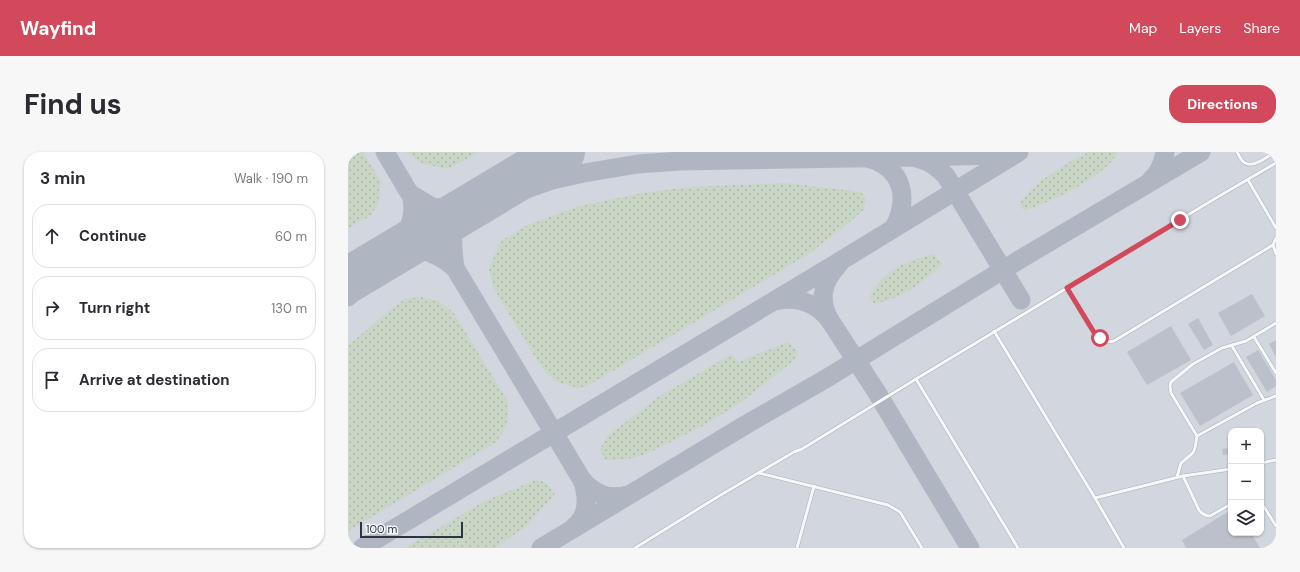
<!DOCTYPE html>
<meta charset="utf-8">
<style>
:root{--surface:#fff;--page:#f7f7f7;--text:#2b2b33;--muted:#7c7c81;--line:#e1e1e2;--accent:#d1495b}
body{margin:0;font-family:"DM Sans",sans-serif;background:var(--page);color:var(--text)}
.controls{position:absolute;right:12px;bottom:12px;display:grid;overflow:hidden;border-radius:8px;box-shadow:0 1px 3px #0004}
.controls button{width:36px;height:36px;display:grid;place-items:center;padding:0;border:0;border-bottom:1px solid var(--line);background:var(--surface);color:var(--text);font:20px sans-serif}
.scale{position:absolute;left:12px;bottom:10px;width:103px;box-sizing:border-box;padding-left:4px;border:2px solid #2b3445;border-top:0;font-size:11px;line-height:14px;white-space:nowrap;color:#2b3445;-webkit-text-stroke:3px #f4f6f9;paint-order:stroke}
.stop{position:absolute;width:12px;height:12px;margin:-9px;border:3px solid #d1495b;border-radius:50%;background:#fff}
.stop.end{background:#d1495b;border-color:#fff;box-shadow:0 1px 4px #0008}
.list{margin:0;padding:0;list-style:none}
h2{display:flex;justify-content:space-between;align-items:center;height:52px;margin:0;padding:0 16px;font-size:17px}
h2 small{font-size:13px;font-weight:400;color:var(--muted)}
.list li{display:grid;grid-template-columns:26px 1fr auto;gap:12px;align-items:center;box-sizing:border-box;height:64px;margin:0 8px 8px;padding:0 8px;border:1px solid var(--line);border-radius:16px}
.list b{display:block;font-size:15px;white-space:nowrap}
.list em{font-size:13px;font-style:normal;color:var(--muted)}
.icon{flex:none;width:22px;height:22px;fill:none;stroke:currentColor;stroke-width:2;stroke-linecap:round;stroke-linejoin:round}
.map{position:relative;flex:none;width:928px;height:396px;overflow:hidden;border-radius:16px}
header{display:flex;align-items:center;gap:24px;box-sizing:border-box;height:56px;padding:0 20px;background:var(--accent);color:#fff}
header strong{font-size:19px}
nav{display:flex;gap:22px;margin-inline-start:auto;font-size:14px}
.intro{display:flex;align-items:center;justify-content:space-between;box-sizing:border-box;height:96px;padding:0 24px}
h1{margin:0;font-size:28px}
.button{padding:10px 18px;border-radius:16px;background:var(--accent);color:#fff;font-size:14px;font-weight:700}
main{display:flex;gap:24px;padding:0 24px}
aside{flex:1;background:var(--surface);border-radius:16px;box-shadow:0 1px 3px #0004}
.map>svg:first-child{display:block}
</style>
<header>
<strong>Wayfind</strong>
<nav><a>Map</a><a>Layers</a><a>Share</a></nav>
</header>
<div class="intro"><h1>Find us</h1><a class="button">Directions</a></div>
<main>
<aside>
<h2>3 min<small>Walk · 190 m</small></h2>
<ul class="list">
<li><svg class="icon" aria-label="ahead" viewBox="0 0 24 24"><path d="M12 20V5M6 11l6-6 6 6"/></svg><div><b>Continue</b></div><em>60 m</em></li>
<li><svg class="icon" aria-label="right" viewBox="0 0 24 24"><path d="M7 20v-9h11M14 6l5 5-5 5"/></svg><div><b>Turn right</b></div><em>130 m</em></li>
<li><svg class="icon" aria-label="arrive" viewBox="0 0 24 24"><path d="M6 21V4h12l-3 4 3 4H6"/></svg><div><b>Arrive at destination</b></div></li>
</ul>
</aside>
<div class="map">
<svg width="928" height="396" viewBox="0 0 928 396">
<defs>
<pattern id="grass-dots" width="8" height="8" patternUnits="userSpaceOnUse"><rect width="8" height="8" fill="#c9d6c5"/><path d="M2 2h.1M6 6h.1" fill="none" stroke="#adb8ab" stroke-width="1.8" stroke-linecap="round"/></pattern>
</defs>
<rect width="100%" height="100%" fill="#e4e7ec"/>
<!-- built -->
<path fill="#d2d6de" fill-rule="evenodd" d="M0,0H928V396H0ZM883,279H913V381H883Z"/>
<!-- grass -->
<g fill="url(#grass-dots)">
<polygon points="0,0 15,0 33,30 30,52 22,64 0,76"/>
<polygon points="60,0 131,0 100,17 75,12"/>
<path d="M741,0H770C758,24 702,51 677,58L673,56V49C691,27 715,13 741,0Z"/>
<polygon points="437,31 513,40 518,48 516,57 503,69 462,101 253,226 238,234 229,236 209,230 198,221 189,208 145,135 141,116 153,89 178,74 228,55 289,42 341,35"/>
<path d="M586,102L594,112C578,128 549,150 526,151L522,145C532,119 561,108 586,102Z"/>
<path d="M72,145L90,149L105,160L159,248C162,268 159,274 148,290L0,379V194L38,161L57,147Z"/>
<polygon points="440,190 449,199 449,204 444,210 393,250 353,275 298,302 280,307 257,308 252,297 260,284 310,245 384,202 390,210"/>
<polygon points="188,328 197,330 207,342 177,375 147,396 57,396 137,349"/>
</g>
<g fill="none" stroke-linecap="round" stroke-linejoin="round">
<!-- taxiway -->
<g stroke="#b0b6c1" stroke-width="19">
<polyline points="37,0 69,54"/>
<polyline points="572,5 649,3 665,0"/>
<path d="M520,6C556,16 561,47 546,76"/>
<path d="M803,28C811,21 815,11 817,0"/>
<polyline points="82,77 107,116 234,328"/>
<path d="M44,102C52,100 62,97 70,98C84,99 96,107 107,116C105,101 102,81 110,68C113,63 119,59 123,54"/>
<path d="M0,145C24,121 62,96 65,58C65,53 64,48 64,43L84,55L98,57H111L150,47L204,28L236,21L290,12L332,9L564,5C581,9 586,12 598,24L673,148"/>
<path d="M426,149C447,144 467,150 481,167L528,239L622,396"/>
<path d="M481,167C470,146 475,129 491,112"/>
<path d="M226,375C241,364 240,344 234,328C248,343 261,348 280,343"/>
<polyline points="14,396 494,108 671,0"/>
<polyline points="193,396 399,272 479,226 676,105 853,0"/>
</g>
<!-- runway -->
<polyline stroke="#b0b6c1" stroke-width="46" points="0,128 214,0"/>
</g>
<!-- building -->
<g fill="#bbc0ca">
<polygon points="904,142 917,164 883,184 870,161"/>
<polygon points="850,166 865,193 856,198 840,172"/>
<polygon points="823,174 843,208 799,233 779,200"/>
<polygon points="928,188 928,205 921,192"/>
<polygon points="910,198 928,228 928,234 919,240 898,205"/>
<polygon points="886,210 905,243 852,274 832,241"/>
<polygon points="883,296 883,302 875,303 874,297"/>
<polygon points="883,358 883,381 903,381 912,396 838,396 834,388"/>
</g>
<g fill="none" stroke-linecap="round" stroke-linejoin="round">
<defs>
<g id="service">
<path d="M889,0C891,3 893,9 897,11C906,16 919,5 927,0"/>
<polyline points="900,28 928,76"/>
<polyline points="928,86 925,93 928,102"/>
<path d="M719,136C727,149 742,180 753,187C757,190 761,190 766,189L925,93"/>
<polyline points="646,179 747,346"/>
<polyline points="906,185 928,221"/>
<polyline points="884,194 916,248"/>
<polyline points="568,227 868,46 928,11"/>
<polyline points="849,284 909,251 928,244"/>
<polyline points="913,311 928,308"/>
<polyline points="411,321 540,353 552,360 574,396"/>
<path d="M835,324L851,358C854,362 857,364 862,364L883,352"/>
<polyline points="829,325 833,311 845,301 847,296 849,284 823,241 822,234 823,230 845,212 874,196 898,189 928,171"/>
<polyline points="913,350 928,374"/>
<polyline points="287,396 371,344 446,300 454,297 568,227 670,396"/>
<polyline points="449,396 466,334"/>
<polyline points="776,396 747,346 835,324 883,317"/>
</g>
</defs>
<!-- service casing -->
<use href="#service" stroke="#a9aeb7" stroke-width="4"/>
<!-- service -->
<use href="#service" stroke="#f7f8fa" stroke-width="3"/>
</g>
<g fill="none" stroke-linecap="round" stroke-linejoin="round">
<!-- route -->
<polyline stroke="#d1495b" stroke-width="5" points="752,186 747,182 719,136 832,68"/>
</g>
</svg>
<div class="controls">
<button>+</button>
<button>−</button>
<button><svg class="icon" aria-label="layers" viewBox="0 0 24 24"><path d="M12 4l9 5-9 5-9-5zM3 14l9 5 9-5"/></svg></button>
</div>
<div class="scale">100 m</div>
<div class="stop" style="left:752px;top:186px"></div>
<div class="stop end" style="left:832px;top:68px"></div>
</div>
</main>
